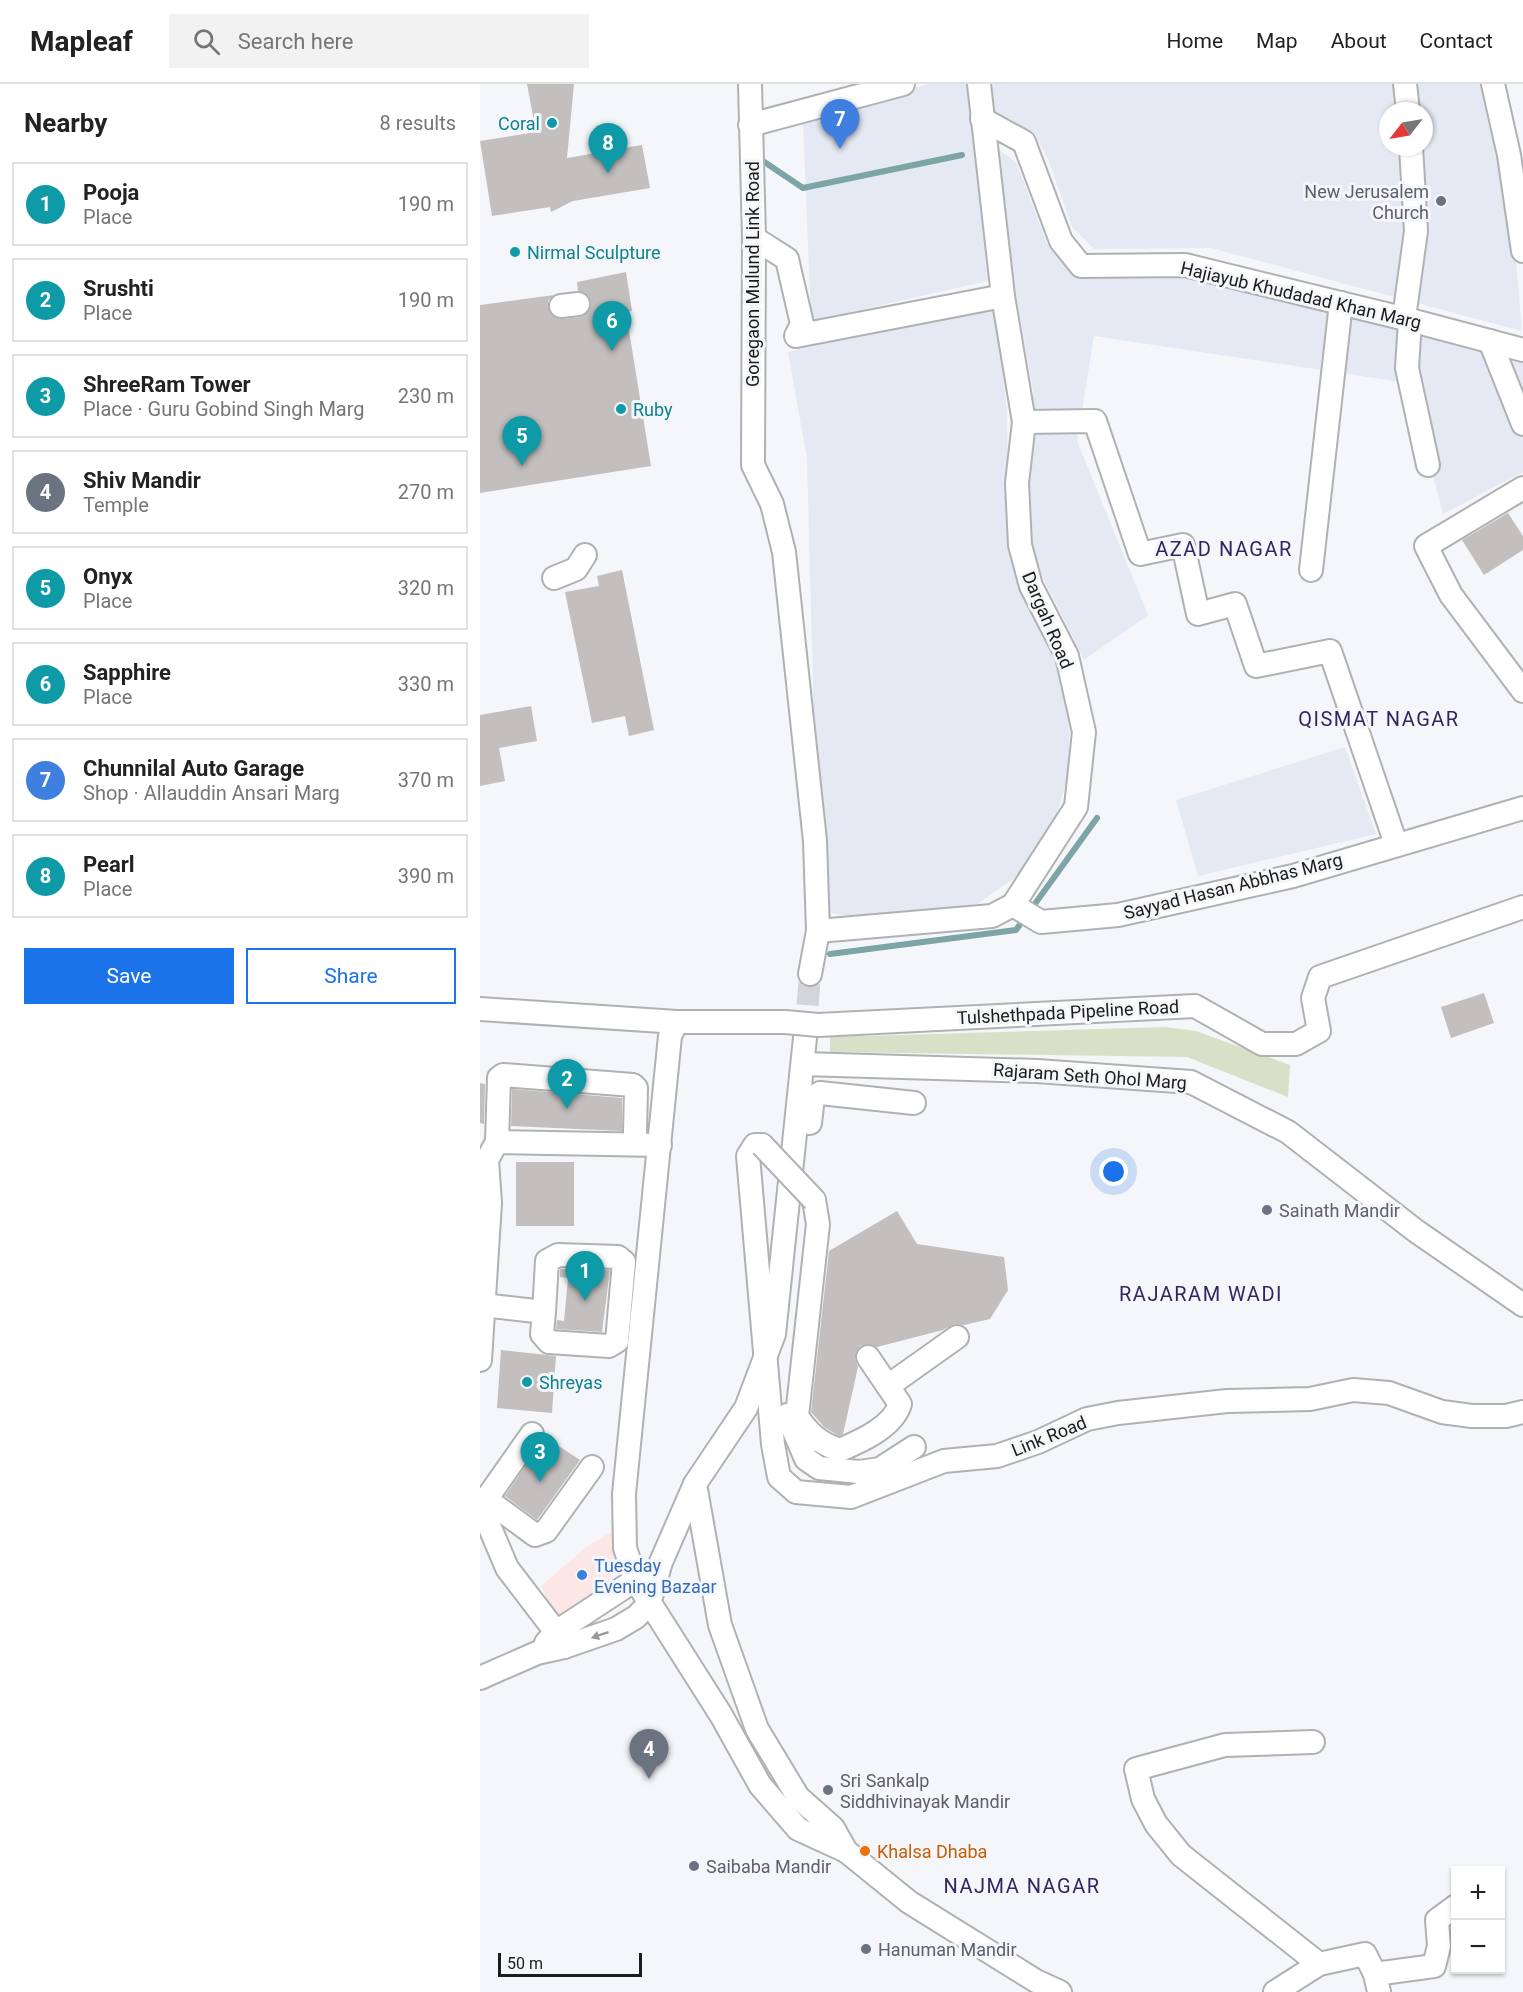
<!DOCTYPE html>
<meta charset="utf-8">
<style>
:root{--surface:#fff;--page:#f2f2f2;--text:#222;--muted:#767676;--line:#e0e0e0;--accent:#1a73e8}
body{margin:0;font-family:Roboto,sans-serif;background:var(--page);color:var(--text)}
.controls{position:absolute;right:18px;bottom:18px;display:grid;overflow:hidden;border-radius:0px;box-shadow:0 2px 4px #0004}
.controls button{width:54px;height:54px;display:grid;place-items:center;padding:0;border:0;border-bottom:2px solid var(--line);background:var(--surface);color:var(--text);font:30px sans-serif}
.compass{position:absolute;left:899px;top:18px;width:54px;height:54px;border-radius:50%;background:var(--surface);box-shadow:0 2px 4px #0004;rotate:239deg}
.scale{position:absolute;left:18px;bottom:15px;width:144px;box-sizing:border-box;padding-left:6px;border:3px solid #1c1c1d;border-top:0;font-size:16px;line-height:21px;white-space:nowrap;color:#1c1c1d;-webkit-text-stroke:4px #f5f6f9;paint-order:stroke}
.you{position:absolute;left:634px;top:1088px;width:21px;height:21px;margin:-15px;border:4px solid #fff;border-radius:50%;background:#1a73e8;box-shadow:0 0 0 9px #1a73e833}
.badge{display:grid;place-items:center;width:39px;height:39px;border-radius:50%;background:var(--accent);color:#fff;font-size:20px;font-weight:700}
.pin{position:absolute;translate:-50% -50px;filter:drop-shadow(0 2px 3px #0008)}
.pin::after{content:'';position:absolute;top:32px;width:21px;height:18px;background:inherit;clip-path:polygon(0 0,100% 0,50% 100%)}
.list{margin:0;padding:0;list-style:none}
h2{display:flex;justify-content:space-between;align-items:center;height:78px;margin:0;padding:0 24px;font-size:26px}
h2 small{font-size:20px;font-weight:400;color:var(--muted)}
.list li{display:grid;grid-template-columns:39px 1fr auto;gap:18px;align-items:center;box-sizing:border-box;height:84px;margin:0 12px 12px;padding:0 12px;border:2px solid var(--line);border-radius:0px}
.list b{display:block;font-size:22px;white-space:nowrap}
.list p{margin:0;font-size:20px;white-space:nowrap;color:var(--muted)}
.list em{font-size:20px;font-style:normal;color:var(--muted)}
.actions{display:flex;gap:12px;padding:18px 24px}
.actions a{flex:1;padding:14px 0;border:2px solid var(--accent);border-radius:0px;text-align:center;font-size:21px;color:var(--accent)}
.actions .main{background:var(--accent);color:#fff}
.icon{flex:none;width:33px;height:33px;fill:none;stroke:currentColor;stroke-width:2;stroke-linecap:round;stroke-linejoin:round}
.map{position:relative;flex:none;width:1043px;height:1908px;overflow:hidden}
header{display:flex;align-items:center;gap:36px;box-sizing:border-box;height:84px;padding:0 30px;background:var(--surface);border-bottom:2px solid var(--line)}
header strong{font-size:28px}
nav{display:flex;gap:33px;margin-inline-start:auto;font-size:21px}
.search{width:420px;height:54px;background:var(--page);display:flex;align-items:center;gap:15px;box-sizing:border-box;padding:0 21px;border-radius:0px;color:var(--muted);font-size:22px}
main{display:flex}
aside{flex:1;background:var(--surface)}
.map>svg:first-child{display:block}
</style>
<header>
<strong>Mapleaf</strong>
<div class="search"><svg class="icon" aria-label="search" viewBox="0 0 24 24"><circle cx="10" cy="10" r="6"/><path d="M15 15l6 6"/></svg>Search here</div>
<nav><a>Home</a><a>Map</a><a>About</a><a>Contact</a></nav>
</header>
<main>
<aside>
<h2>Nearby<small>8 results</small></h2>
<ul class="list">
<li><span class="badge" style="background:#0f9aa8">1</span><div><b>Pooja</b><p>Place</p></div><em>190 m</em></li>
<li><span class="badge" style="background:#0f9aa8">2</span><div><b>Srushti</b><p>Place</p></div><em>190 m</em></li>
<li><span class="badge" style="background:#0f9aa8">3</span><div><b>ShreeRam Tower</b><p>Place · Guru Gobind Singh Marg</p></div><em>230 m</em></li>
<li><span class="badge" style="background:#6b7280">4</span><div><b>Shiv Mandir</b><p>Temple</p></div><em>270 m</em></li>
<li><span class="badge" style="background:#0f9aa8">5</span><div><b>Onyx</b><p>Place</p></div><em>320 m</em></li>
<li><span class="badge" style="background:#0f9aa8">6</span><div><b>Sapphire</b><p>Place</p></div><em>330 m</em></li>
<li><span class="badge" style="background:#3f7fe0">7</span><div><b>Chunnilal Auto Garage</b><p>Shop · Allauddin Ansari Marg</p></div><em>370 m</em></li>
<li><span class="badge" style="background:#0f9aa8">8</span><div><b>Pearl</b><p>Place</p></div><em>390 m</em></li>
</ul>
<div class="actions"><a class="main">Save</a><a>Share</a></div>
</aside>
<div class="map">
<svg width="1043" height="1908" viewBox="0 0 1043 1908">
<rect width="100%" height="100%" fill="#f5f6f9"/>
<!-- commercial -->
<polygon fill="#fce6e6" points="135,1446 134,1483 129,1500 77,1537 61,1502 109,1461"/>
<!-- built -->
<g fill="#e5e9f3" fill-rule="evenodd">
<polygon points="448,0 489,0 512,196 331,237 323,36"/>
<path d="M512,0H1006L1035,167L1042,247L731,164L614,165L592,143L568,75L554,50L513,29ZM908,27H944V63H908Z"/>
<polygon points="515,63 536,78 567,159 598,193 710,191 1043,276 1043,388 963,430 928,299 614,252 597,357 668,531 604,576 560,488 547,439 553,307 527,157"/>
<polygon points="515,220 527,326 528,449 579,579 590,636 588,693 576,731 539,791 497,820 382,834 339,827 327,375 308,268"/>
<polygon points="865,663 896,750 718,792 696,716"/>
</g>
<!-- green -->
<polygon fill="#d9e0c8" points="685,943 716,947 810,981 808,1013 707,973 350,968 350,953"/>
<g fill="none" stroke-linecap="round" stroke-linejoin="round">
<!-- stream -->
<g stroke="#7da4a6" stroke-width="6">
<polyline points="283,77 323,104 482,71"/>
<polyline points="350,870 536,846 617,734"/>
</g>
</g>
<!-- building -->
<g fill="#c2bfbe">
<polygon points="47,0 94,0 87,74 162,61 170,104 93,117 71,128 70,123 12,132 0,57 56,48"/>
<polygon points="146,188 152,227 146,228 171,382 0,409 0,221 74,211 68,217 71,230 82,235 100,233 106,230 111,219 108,212 98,207 97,198"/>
<polygon points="1028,429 1043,452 1043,466 1004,491 982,456"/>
<polygon points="142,486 174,646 149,652 145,632 112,639 85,508 119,502 117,492"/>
<polygon points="51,622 57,657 19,664 25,697 0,702 0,631"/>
<polygon points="1004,909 1014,939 971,954 961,923"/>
<polygon points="0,999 5,1000 4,1040 0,1039"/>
<polygon points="32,1005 142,1014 142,1047 31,1042"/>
<rect x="36" y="1078" width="58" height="64"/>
<polygon points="417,1127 437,1160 524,1173 528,1206 510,1235 484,1241 475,1240 463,1246 397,1263 388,1260 380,1262 376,1268 375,1275 378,1283 363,1350 359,1352 344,1343 331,1328 349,1167"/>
<polygon points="80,1185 130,1186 122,1248 76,1245 77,1236 84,1237 88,1194 80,1193"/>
<polygon points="21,1266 76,1272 72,1329 17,1324"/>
<polygon points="65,1353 100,1376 57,1436 25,1412"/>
</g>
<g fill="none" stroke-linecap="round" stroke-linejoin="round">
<!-- minor-tunnel -->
<polyline stroke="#d4d5d8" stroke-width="22" stroke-dasharray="22 11" stroke-linecap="butt" points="325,954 330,890"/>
<defs>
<g id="minor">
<polyline points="270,0 274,154 273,381 292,420 304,468 335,757 338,847 330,890"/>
<polyline points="925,0 928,27"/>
<polyline points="1013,0 1029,71 1043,167"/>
<polyline points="502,35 544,58 581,157 601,182 705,181 930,236 1043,266"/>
<polyline points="270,41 423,0"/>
<polyline points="274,154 307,175 322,240 316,252 523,212"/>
<polyline points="81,222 98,220"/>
<polyline points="924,234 936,147 931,63"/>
<polyline points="930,236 927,284 948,381"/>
<polyline points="1010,257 1043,340"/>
<polyline points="544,338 615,337 660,470 703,461 718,530 755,520 776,582 850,567 916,760"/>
<polyline points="1043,404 946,462 971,511 1043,607"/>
<polyline points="831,486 861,219"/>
<polyline points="74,494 96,485 105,471"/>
<polyline points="533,821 561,838 638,831 813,792 1043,724"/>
<polyline points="338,847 512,832 533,821 596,723 604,648 587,572 551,502 540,461 537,399 544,338 523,212 499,0"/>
<polyline points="0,925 197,938 305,938"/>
<polyline points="197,938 190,952 144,1410 145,1464 156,1497 241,1631 280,1701 318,1745 366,1767"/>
<polyline points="338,941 715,922 782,960 816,960 839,947 833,914 840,893 1043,823"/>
<polyline points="323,980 557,987 711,998 808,1048 936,1147 1043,1221"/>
<polyline points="330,1039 333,1013 340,1009 434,1019"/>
<polyline points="17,1058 19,994 23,991 153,1001 156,1004 155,1049"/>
<polyline points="282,1061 275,1061 268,1072 293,1360 299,1393 316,1408 371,1413 464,1377 517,1372 558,1358 607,1335 638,1329 747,1317 830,1315 873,1306 909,1309 962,1328 992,1332 1026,1332 1043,1328"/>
<path d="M334,1116L338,1140L317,1332C328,1349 340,1360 360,1366C381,1357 413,1343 420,1320L388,1273"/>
<polyline points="3,1221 64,1228 62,1250 69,1258 129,1262 137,1257 144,1178 138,1173 78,1171 67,1177 64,1228"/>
<polyline points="0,1276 10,1119 7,1076 17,1058 180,1061"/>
<polyline points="408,1302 477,1253"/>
<polyline points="307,1331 326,1375 339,1384 379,1388 400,1385 434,1363"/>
<polyline points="215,1400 240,1541 277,1645 318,1713 353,1744 366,1767 429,1818 556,1897 580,1908"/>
<polyline points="6,1415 55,1451 66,1447 112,1383"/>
<polyline points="0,1420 27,1484 76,1548 84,1563"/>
<polyline points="0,1424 52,1350"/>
<polyline points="66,1559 76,1548 166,1489"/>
<polyline points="0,1594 57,1569 84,1563 136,1545 156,1533 169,1520 181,1478 215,1400 266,1324 294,1250 325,954"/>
<polyline points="833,1658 745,1661 656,1685 663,1715 676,1740 701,1771 839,1880"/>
<polyline points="895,1890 954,1882 959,1862 957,1836 976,1822"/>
<polyline points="795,1908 839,1880 885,1870 895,1890 899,1908"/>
</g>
</defs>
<!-- minor casing -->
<use href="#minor" stroke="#b0b1b3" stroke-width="26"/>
<!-- minor -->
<use href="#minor" stroke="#fff" stroke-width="22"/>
<defs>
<g id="minor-bridge">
<polyline points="305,938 338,941"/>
<polyline points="282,1061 334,1116"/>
</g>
</defs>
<!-- minor-bridge casing -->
<use href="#minor-bridge" stroke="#b0b1b3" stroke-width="26" stroke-linecap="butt"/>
<!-- minor-bridge -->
<use href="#minor-bridge" stroke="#fff" stroke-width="22"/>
</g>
<!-- one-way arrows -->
<defs><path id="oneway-solid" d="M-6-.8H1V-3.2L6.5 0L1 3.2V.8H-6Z" transform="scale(1.5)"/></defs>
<use fill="#999" href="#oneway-solid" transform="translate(120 1551) rotate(161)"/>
<!-- markers -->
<g fill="#0f9aa8" stroke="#f5f6f9" stroke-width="2">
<circle cx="72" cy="39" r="6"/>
<circle cx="35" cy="168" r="6"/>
<circle cx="141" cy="325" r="6"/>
<circle cx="47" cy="1298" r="6"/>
</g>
<g fill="#6b7280" stroke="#f5f6f9" stroke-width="2">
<circle cx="961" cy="117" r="6"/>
<circle cx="787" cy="1126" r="6"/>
<circle cx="348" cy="1706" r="6"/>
<circle cx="214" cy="1782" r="6"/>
<circle cx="386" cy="1865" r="6"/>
</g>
<circle fill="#3f7fe0" stroke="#f5f6f9" stroke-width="2" cx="102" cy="1491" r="6"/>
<circle fill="#e8710a" stroke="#f5f6f9" stroke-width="2" cx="385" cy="1767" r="6"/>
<g text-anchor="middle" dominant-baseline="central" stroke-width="6" stroke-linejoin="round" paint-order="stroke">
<!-- culture labels -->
<g font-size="18" fill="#0d838f" stroke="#f5f6f9" text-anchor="start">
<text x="60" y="39" text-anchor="end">Coral</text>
<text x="47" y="168">Nirmal Sculpture</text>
<text x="153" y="325">Ruby</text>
<text x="59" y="1298">Shreyas</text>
</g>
<!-- worship labels -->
<g font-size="18" fill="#5b616d" stroke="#f5f6f9" text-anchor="start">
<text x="949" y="107" text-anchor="end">New Jerusalem<tspan x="949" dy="21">Church</tspan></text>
<text x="799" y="1126">Sainath Mandir</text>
<text x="360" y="1696">Sri Sankalp<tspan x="360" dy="21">Siddhivinayak Mandir</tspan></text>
<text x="226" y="1782">Saibaba Mandir</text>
<text x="398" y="1865">Hanuman Mandir</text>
</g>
<!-- street labels -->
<g font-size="18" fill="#1c1c1d" stroke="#f5f6f9">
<text transform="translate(272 190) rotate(-90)">Goregaon Mulund Link Road</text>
<text transform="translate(821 211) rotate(13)">Hajiayub Khudadad Khan Marg</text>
<text transform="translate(568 536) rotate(67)">Dargah Road</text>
<text transform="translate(753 802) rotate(-14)">Sayyad Hasan Abbhas Marg</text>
<text transform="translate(588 928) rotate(-3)">Tulshethpada Pipeline Road</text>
<text transform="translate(610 992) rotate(4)">Rajaram Seth Ohol Marg</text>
<text transform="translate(569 1352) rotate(-22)">Link Road</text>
</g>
<!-- shop labels -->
<g font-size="18" fill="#366cbe" stroke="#f5f6f9" text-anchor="start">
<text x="114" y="1481">Tuesday<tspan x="114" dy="21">Evening Bazaar</tspan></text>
</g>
<!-- food labels -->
<g font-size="18" fill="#c56008" stroke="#f5f6f9" text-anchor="start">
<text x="397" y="1767">Khalsa Dhaba</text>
</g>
<!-- neighbourhood labels -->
<g font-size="20" letter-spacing="1.5" fill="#2d2862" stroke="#f5f6f9">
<text x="744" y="465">AZAD NAGAR</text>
<text x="899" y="635">QISMAT NAGAR</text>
<text x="721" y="1210">RAJARAM WADI</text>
<text x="542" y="1802">NAJMA NAGAR</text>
</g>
</g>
</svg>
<div class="controls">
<button>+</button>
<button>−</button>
</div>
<svg class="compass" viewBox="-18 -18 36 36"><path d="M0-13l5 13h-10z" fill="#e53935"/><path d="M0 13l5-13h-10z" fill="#767676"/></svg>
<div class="scale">50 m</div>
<div class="you"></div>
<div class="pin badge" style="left:105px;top:1217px;background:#0f9aa8">1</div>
<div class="pin badge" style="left:87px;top:1025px;background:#0f9aa8">2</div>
<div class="pin badge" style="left:60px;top:1398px;background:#0f9aa8">3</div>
<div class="pin badge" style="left:169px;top:1695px;background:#6b7280">4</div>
<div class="pin badge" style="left:42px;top:382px;background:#0f9aa8">5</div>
<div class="pin badge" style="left:132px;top:267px;background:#0f9aa8">6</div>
<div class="pin badge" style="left:360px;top:65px;background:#3f7fe0">7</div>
<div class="pin badge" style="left:128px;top:89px;background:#0f9aa8">8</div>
</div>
</main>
